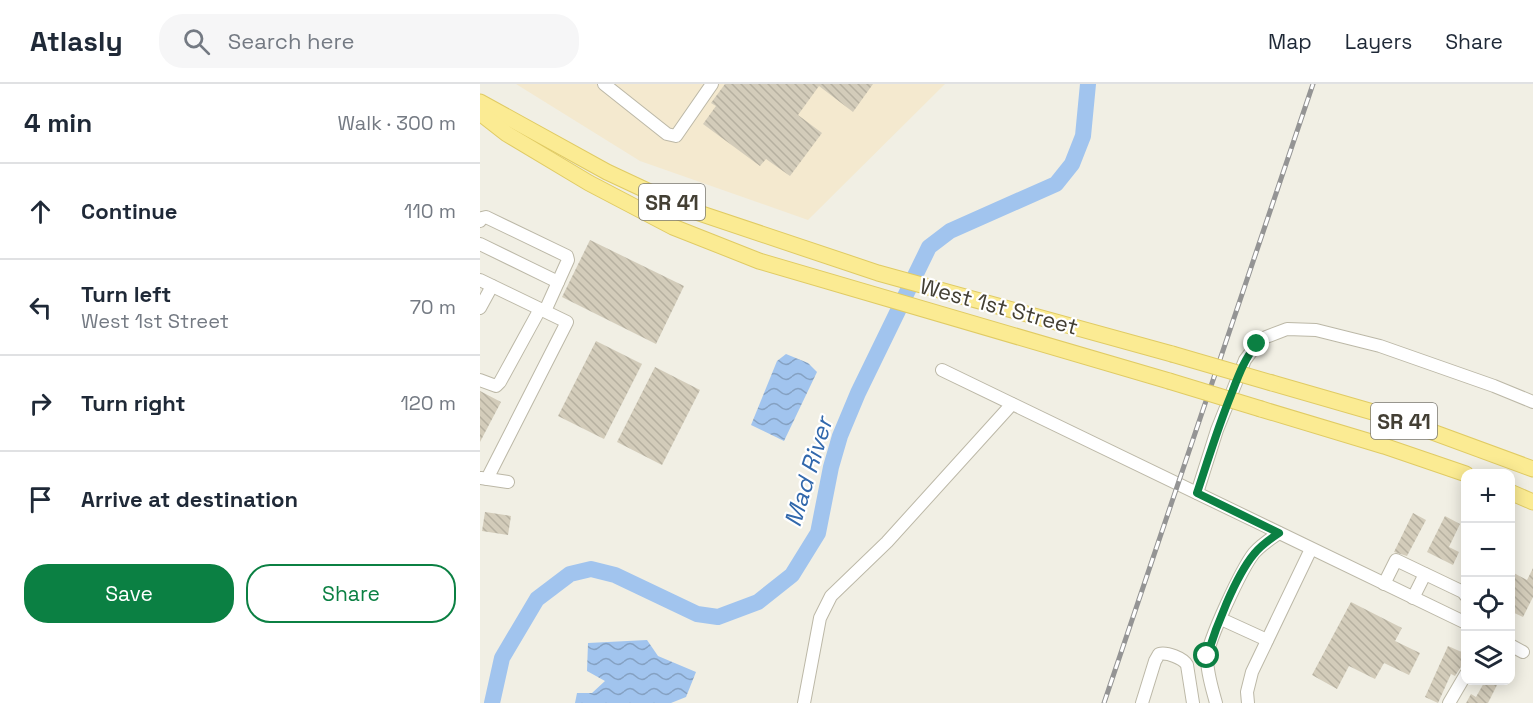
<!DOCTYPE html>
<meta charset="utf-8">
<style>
:root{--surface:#fff;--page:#f6f6f7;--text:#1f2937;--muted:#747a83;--line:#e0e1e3;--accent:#0b8043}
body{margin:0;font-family:"Space Grotesk",sans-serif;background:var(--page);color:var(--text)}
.controls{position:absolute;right:18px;bottom:18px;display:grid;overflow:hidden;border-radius:12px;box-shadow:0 3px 15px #0003}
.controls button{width:54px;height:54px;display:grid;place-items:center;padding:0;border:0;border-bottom:2px solid var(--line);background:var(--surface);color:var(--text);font:30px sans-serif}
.stop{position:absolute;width:18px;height:18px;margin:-14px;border:4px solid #0b8043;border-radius:50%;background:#fff}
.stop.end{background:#0b8043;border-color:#fff;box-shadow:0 2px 6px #0008}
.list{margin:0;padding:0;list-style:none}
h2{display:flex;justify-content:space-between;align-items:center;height:78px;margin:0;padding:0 24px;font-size:26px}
h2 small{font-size:20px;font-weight:400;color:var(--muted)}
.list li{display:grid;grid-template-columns:39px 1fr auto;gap:18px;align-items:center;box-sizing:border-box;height:96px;padding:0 24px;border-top:2px solid var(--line)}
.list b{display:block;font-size:22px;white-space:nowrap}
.list p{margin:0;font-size:20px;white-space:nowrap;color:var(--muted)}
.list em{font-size:20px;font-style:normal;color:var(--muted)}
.actions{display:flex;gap:12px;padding:18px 24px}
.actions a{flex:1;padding:14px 0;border:2px solid var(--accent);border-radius:24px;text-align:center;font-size:21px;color:var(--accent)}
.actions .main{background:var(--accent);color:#fff}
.icon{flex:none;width:33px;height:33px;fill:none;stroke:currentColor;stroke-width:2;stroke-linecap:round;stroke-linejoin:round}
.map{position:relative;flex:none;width:1053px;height:619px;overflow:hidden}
header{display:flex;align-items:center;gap:36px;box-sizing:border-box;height:84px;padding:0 30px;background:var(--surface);border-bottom:2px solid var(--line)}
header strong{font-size:28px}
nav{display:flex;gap:33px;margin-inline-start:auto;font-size:21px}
.search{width:420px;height:54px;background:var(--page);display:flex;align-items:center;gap:15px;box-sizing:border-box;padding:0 21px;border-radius:24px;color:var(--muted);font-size:22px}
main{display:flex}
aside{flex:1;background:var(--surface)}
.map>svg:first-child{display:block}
</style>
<header>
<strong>Atlasly</strong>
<div class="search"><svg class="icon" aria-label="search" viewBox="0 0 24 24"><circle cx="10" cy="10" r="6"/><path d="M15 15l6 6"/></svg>Search here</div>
<nav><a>Map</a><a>Layers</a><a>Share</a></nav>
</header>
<main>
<aside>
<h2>4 min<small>Walk · 300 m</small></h2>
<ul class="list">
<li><svg class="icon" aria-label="ahead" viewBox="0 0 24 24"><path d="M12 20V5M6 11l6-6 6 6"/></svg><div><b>Continue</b></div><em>110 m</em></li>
<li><svg class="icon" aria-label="left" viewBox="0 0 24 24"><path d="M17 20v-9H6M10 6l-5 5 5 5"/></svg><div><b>Turn left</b><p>West 1st Street</p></div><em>70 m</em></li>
<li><svg class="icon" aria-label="right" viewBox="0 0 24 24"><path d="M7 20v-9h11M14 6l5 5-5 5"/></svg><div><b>Turn right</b></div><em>120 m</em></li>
<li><svg class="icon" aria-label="arrive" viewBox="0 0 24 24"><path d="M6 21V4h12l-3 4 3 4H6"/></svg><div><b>Arrive at destination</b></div></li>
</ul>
<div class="actions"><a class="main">Save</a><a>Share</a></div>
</aside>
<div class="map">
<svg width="1053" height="619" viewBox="0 0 1053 619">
<defs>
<pattern id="water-waves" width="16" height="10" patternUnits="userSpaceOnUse" patternTransform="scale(1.5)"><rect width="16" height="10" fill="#a1c4ee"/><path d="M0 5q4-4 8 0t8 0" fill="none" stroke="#85a1c2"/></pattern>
<pattern id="building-back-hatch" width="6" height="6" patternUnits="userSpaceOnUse" patternTransform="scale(1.5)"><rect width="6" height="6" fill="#d3ccba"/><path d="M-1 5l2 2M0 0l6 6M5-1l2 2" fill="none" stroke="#b6b0a0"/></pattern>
</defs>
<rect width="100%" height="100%" fill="#f1efe4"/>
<!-- commercial -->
<polygon fill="#f4e9cf" points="36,0 465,0 328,136 160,77"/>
<!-- water -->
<g fill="url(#water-waves)">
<polygon points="306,270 328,279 337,288 304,357 271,341 297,277"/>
<polygon points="167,556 178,572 216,588 206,613 191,619 95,619 97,609 112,609 125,597 107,587 108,559"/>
</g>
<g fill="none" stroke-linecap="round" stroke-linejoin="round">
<!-- river -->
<polyline stroke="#a1c4ee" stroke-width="16" points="12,619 22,574 57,515 90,490 111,485 135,491 217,530 238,533 278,518 312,491 338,449 351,383 360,352 378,309 449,163 470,147 576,100 592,80 603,52 608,0"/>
</g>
<!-- building -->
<g fill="url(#building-back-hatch)">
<polygon points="245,0 393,0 373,28 339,2 318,31 342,49 310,92 286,75 280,82 223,40 236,22 231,19"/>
<polygon points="110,156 204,202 176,260 82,213"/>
<polygon points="116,257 162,280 124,355 78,332"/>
<polygon points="175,283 220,306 182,381 137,358"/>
<polygon points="0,307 21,318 0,358"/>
<polygon points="5,428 31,432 28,451 2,447"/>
<polygon points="933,429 946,436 927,472 914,468"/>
<polygon points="965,432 980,440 969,463 979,468 973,481 947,468"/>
<polygon points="1053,484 1053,513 1043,533 1030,527 1030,487 1047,496"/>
<polygon points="871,518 922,544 915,557 940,569 929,591 904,579 895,595 869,582 857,605 832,591"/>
<polygon points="968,562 986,570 986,575 975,592 971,590 958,619 945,613"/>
<polygon points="1005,597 1019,597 1008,619 986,619 991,610 996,613"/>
</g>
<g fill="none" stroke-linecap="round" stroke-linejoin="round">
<defs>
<g id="minor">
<polyline points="124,0 187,50 196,52 232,0"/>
<polyline points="0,137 2,134 6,133 87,172 88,176 65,227"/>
<polyline points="0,160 78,198"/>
<polyline points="0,196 87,238 7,395"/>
<polyline points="0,224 12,202"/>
<polyline points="462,286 986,539"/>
<polyline points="0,296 16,302 20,298 60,225"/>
<polyline points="1,394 28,398"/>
<polyline points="717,409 737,346 765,276 777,260 786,253 807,245 836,246 900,262 1014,302 1053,318"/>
<polyline points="904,500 916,476 983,508 986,512"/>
<polyline points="933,514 945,490"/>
<polyline points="741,535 787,556"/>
<polyline points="1030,561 1043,568"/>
<polyline points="324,619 340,534 351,512 407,458 532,320"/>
<path d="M662,619L675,577L679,570C687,568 703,574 707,581L713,619"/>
<path d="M736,619C732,604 727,589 727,574C728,556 762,484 774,469C781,461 790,455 799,449"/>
<polyline points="768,619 767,608 772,588 831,465"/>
<polyline points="969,619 986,590"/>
</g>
<g id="major">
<polyline points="0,18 127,88 204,124 398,189 692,270"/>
<polyline points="0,29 27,50 109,99 193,143 279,177 689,297"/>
<polyline points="792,299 917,335 1053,385"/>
<polyline points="781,325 904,362 986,390"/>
<polyline points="1030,408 1053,418"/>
</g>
</defs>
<!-- minor casing -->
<use href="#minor" stroke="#bcb8a7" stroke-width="14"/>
<!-- major casing -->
<use href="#major" stroke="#e0cb64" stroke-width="17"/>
<!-- minor -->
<use href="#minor" stroke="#fff" stroke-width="12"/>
<!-- major -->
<use href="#major" stroke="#fbeb93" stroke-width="15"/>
<defs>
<polyline id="rail" points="624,619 833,0"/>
</defs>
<!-- rail casing -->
<use href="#rail" stroke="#949494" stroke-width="5"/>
<!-- rail -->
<use href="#rail" stroke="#fff" stroke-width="3" stroke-dasharray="9" stroke-linecap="butt"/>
<defs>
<g id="major-bridge">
<polyline points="692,270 792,299"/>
<polyline points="689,297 781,325"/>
</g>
</defs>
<!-- major-bridge casing -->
<use href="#major-bridge" stroke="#e0cb64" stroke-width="17" stroke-linecap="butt"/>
<!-- major-bridge -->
<use href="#major-bridge" stroke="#fbeb93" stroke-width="15"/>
</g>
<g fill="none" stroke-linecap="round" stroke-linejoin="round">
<!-- route -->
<path stroke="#0b8043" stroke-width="8" d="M727,572C736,543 755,493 774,470C781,461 790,455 799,449L717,409C728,376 738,343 751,311C758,293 764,275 777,260"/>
</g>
<g text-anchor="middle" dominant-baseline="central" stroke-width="4.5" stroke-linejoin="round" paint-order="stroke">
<!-- shield labels -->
<g fill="#fff" stroke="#7b7971" stroke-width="1.5">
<rect x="159" y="100" width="66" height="36" rx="4.5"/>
<rect x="891" y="319" width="66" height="36" rx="4.5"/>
</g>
<g font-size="21" font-weight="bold" fill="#433f34">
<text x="192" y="118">SR 41</text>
<text x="924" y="337">SR 41</text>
</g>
<!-- street labels -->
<g font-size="22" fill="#433f34" stroke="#fff">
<text transform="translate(519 222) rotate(15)">West 1st Street</text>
</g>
<!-- water labels -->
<g font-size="24" font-style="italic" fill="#3168ac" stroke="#fff">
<text transform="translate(328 388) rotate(-73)">Mad River</text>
</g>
</g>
</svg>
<div class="controls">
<button>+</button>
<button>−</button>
<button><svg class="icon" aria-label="locate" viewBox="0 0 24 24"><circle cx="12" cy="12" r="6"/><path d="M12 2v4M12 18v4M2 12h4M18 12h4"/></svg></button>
<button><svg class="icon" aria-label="layers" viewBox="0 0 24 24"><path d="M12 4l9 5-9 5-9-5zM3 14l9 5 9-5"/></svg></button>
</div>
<div class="stop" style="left:727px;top:572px"></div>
<div class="stop end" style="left:777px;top:260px"></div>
</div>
</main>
